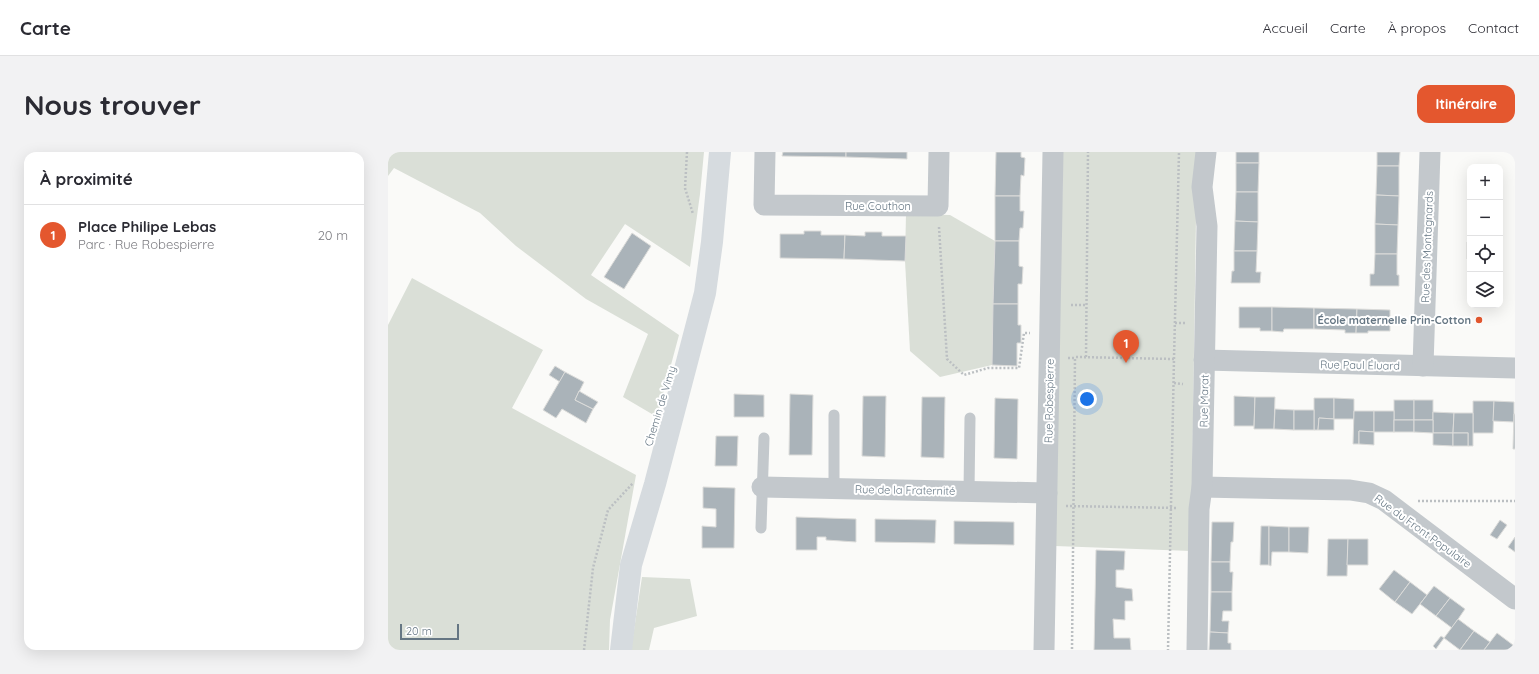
<!DOCTYPE html>
<html lang="fr">
<meta charset="utf-8">
<style>
:root{--surface:#fff;--page:#f2f2f3;--text:#2b2b33;--muted:#7c7c81;--line:#e1e1e2;--accent:#e4572e}
body{margin:0;font-family:Quicksand,sans-serif;background:var(--page);color:var(--text)}
.controls{position:absolute;right:12px;top:12px;display:grid;overflow:hidden;border-radius:8px;box-shadow:0 4px 16px #0002}
.controls button{width:36px;height:36px;display:grid;place-items:center;padding:0;border:0;border-bottom:1px solid var(--line);background:var(--surface);color:var(--text);font:20px sans-serif}
.scale{position:absolute;left:12px;bottom:10px;width:59px;box-sizing:border-box;padding-left:4px;border:2px solid #657683;border-top:0;font-size:11px;line-height:14px;white-space:nowrap;color:#657683;-webkit-text-stroke:3px #fff;paint-order:stroke}
.you{position:absolute;left:699px;top:247px;width:14px;height:14px;margin:-10px;border:3px solid #fff;border-radius:50%;background:#1a73e8;box-shadow:0 0 0 6px #1a73e833}
.badge{display:grid;place-items:center;width:26px;height:26px;border-radius:50%;background:var(--accent);color:#fff;font-size:13px;font-weight:700}
.pin{position:absolute;translate:-50% -33px;filter:drop-shadow(0 1px 2px #0008)}
.pin::after{content:'';position:absolute;top:21px;width:14px;height:12px;background:inherit;clip-path:polygon(0 0,100% 0,50% 100%)}
.list{margin:0;padding:0;list-style:none}
h2{display:flex;justify-content:space-between;align-items:center;height:52px;margin:0;padding:0 16px;font-size:17px}
h2 small{font-size:13px;font-weight:400;color:var(--muted)}
.list li{display:grid;grid-template-columns:26px 1fr auto;gap:12px;align-items:center;box-sizing:border-box;height:60px;padding:0 16px;border-top:1px solid var(--line)}
.list b{display:block;font-size:15px;white-space:nowrap}
.list p{margin:0;font-size:13px;white-space:nowrap;color:var(--muted)}
.list em{font-size:13px;font-style:normal;color:var(--muted)}
.icon{flex:none;width:22px;height:22px;fill:none;stroke:currentColor;stroke-width:2;stroke-linecap:round;stroke-linejoin:round}
.map{position:relative;flex:none;width:1127px;height:498px;overflow:hidden;border-radius:12px}
header{display:flex;align-items:center;gap:24px;box-sizing:border-box;height:56px;padding:0 20px;background:var(--surface);border-bottom:1px solid var(--line)}
header strong{font-size:19px}
nav{display:flex;gap:22px;margin-inline-start:auto;font-size:14px}
.intro{display:flex;align-items:center;justify-content:space-between;box-sizing:border-box;height:96px;padding:0 24px}
h1{margin:0;font-size:28px}
.button{padding:10px 18px;border-radius:12px;background:var(--accent);color:#fff;font-size:14px;font-weight:700}
main{display:flex;gap:24px;padding:0 24px}
aside{flex:1;background:var(--surface);border-radius:12px;box-shadow:0 4px 16px #0002}
.map>svg:first-child{display:block}
</style>
<header>
<strong>Carte</strong>
<nav><a>Accueil</a><a>Carte</a><a>À propos</a><a>Contact</a></nav>
</header>
<div class="intro"><h1>Nous trouver</h1><a class="button">Itinéraire</a></div>
<main>
<aside>
<h2>À proximité<small></small></h2>
<ul class="list">
<li><span class="badge">1</span><div><b>Place Philipe Lebas</b><p>Parc · Rue Robespierre</p></div><em>20 m</em></li>
</ul>
</aside>
<div class="map">
<svg width="1127" height="498" viewBox="0 0 1127 498">
<rect width="100%" height="100%" fill="#fafaf8"/>
<!-- green -->
<g fill="#dadfd7">
<polygon points="0,0 316,0 312,42 302,115 237,72 203,123 291,183 269,265 235,245 260,182 198,147 128,94 92,61 6,16 0,24"/>
<polygon points="675,0 809,0 803,399 667,394"/>
<polygon points="518,62 562,63 607,89 604,213 552,225 522,199 517,109"/>
<polygon points="24,126 155,198 124,256 248,323 222,468 221,498 0,498 0,173"/>
<polygon points="254,425 302,427 309,464 266,476 261,498 243,498"/>
</g>
<!-- building -->
<g fill="#aab3b9" stroke="#dcdcda">
<polygon points="395,0 458,0 458,5 394,4"/>
<polygon points="458,0 519,0 519,7 458,5"/>
<polygon points="608,0 633,0 633,5 637,6 636,24 633,23 632,44 607,44"/>
<rect x="848" y="0" width="23" height="11"/>
<polygon points="989,0 1012,0 1011,14 989,14"/>
<polygon points="848,11 871,11 870,40 848,40"/>
<polygon points="989,14 1011,14 1011,44 988,43"/>
<rect x="1080" y="27" width="2" height="9"/>
<polygon points="848,40 870,40 870,70 847,69"/>
<polygon points="988,43 1011,44 1010,73 987,72"/>
<polygon points="607,44 632,44 632,59 636,59 635,76 632,76 631,89 607,89"/>
<polygon points="847,69 870,70 869,99 846,99"/>
<polygon points="987,72 1010,73 1009,102 987,102"/>
<polygon points="416,79 433,79 433,83 457,83 456,107 392,106 392,82 416,82"/>
<polygon points="1082,79 1082,134 1081,134 1081,107 1079,107 1079,90 1082,90"/>
<polygon points="477,80 494,80 494,84 518,84 517,109 456,107 457,83 477,84"/>
<polygon points="244,81 263,94 236,137 216,125"/>
<polygon points="607,89 631,89 631,114 635,115 634,132 630,132 630,152 605,152"/>
<polygon points="846,99 869,99 868,120 873,120 872,131 843,131 844,119 846,119"/>
<polygon points="987,102 1009,102 1009,123 1011,123 1011,134 982,134 982,122 986,122"/>
<polygon points="605,152 630,152 630,173 633,173 633,191 629,191 629,214 604,213"/>
<polygon points="851,155 884,155 884,179 872,179 872,176 851,176"/>
<polygon points="884,155 926,156 926,177 896,177 895,180 884,179"/>
<polygon points="926,156 969,157 968,181 957,181 957,178 926,177"/>
<polygon points="969,157 1002,158 1002,179 980,179 980,181 968,181"/>
<polygon points="167,214 177,220 172,230 161,223"/>
<polygon points="177,220 196,230 187,248 205,257 198,271 174,257 168,266 155,258"/>
<polygon points="191,239 210,250 205,257 187,248"/>
<polygon points="346,242 376,243 376,265 346,265"/>
<polygon points="402,242 425,243 424,303 401,303"/>
<polygon points="475,244 498,244 497,305 474,304"/>
<polygon points="846,244 867,245 866,274 846,274"/>
<polygon points="534,245 557,245 556,306 533,305"/>
<polygon points="867,245 887,245 886,277 866,277"/>
<polygon points="607,246 630,247 629,307 606,306"/>
<polygon points="926,246 946,246 946,267 931,266 930,278 926,278"/>
<polygon points="946,246 966,247 966,267 946,267"/>
<rect x="1006" y="248" width="20" height="20"/>
<rect x="1026" y="248" width="19" height="20"/>
<polygon points="1085,249 1106,249 1105,281 1085,281"/>
<polygon points="1106,249 1126,250 1126,270 1105,269"/>
<polygon points="887,257 906,258 906,278 886,277"/>
<rect x="906" y="258" width="20" height="20"/>
<polygon points="966,259 986,259 986,280 971,279 971,292 965,292"/>
<rect x="986" y="259" width="20" height="21"/>
<polygon points="1045,260 1066,261 1065,281 1045,281"/>
<polygon points="1066,261 1085,261 1085,294 1080,294 1080,281 1065,281"/>
<polygon points="1126,262 1127,262 1127,297 1125,297"/>
<polygon points="931,266 946,267 946,278 930,278"/>
<rect x="1006" y="268" width="20" height="12"/>
<polygon points="1026,268 1045,268 1045,281 1026,280"/>
<polygon points="971,279 986,280 986,293 971,292"/>
<polygon points="1045,281 1065,281 1065,294 1045,293"/>
<rect x="1065" y="281" width="15" height="13"/>
<polygon points="328,284 350,284 349,314 327,314"/>
<polygon points="315,335 347,336 346,396 314,396 314,374 328,375 328,357 315,356"/>
<polygon points="408,365 468,367 468,390 438,388 438,385 429,385 429,398 408,398"/>
<polygon points="487,367 548,368 547,391 487,390"/>
<polygon points="1112,368 1119,373 1109,387 1102,383"/>
<polygon points="566,369 626,370 626,393 566,392"/>
<polygon points="824,370 846,370 845,390 843,390 842,410 823,410"/>
<polygon points="873,374 881,374 881,413 872,413"/>
<polygon points="881,374 901,375 901,400 884,400 883,414 881,413"/>
<polygon points="901,375 921,375 920,401 901,400"/>
<polygon points="1127,385 1127,400 1120,395"/>
<polygon points="940,387 960,387 959,424 939,424"/>
<polygon points="960,387 980,387 980,413 959,413"/>
<polygon points="708,398 737,399 736,418 728,418 728,435 744,437 745,449 737,449 737,468 725,467 726,486 742,486 743,498 706,498"/>
<polygon points="823,410 842,410 842,420 845,420 844,440 823,440"/>
<polygon points="1006,418 1022,430 1007,450 991,437"/>
<polygon points="1022,430 1039,443 1024,462 1007,450"/>
<polygon points="1046,434 1062,446 1048,464 1032,452"/>
<polygon points="823,440 844,440 844,459 835,459 834,469 841,469 840,481 822,480"/>
<polygon points="1062,446 1077,457 1064,476 1048,464"/>
<polygon points="1070,467 1086,479 1072,498 1056,486"/>
<polygon points="1086,479 1102,490 1096,498 1072,498"/>
<polygon points="822,480 840,481 840,491 843,491 843,498 821,498"/>
<polygon points="1109,481 1125,493 1122,498 1096,498"/>
<polygon points="1053,484 1056,486 1048,497 1045,494"/>
<polygon points="1125,493 1127,495 1127,498 1122,498"/>
</g>
<g fill="none" stroke-linecap="round" stroke-linejoin="round">
<!-- path -->
<g stroke="#bbbfc2" stroke-width="2.5" stroke-dasharray="2 2" stroke-linecap="butt">
<polyline points="299,0 297,36 305,62"/>
<polyline points="551,75 559,207 576,223 600,216 631,216 636,181 642,181"/>
<polyline points="683,153 698,153"/>
<polyline points="787,171 798,171"/>
<polyline points="688,205 786,207 780,498"/>
<polyline points="698,205 700,0"/>
<polyline points="680,206 687,206 684,498"/>
<polyline points="786,207 791,0"/>
<polyline points="786,231 795,232"/>
<polyline points="1030,349 1127,349"/>
<polyline points="678,354 790,356"/>
<polyline points="196,498 205,416 220,358 245,331"/>
</g>
<!-- service -->
<g stroke="#c3c8cc" stroke-width="11">
<polyline points="446,337 446,263"/>
<polyline points="581,339 582,266"/>
<polyline points="373,376 376,286"/>
</g>
<!-- minor -->
<g stroke="#c3c8cc" stroke-width="21">
<polyline points="377,0 376,53 550,54 551,0"/>
<polyline points="816,208 1127,216"/>
<polyline points="1035,214 1042,0"/>
<polyline points="374,335 659,341"/>
<polyline points="814,335 962,338 981,341 996,348 1127,447"/>
<polyline points="656,498 665,0"/>
<polyline points="809,498 811,357 814,335 819,74 814,35 818,0"/>
</g>
<!-- primary -->
<polyline stroke="#d6dbdf" stroke-width="22" points="233,498 243,413 267,332 317,141 324,90 332,0"/>
</g>
<!-- markers -->
<circle fill="#e4572e" stroke="#fff" stroke-width="1.5" cx="1091" cy="168" r="4"/>
<g text-anchor="middle" dominant-baseline="central" stroke-width="4" stroke-linejoin="round" paint-order="stroke">
<!-- street labels -->
<g font-size="11" fill="#657683" stroke="#fff">
<text x="490" y="54">Rue Couthon</text>
<text transform="translate(1039 95) rotate(-88)">Rue des Montagnards</text>
<text transform="translate(972 213) rotate(1)">Rue Paul Éluard</text>
<text transform="translate(661 249) rotate(-89)">Rue Robespierre</text>
<text transform="translate(816 249) rotate(-89)">Rue Marat</text>
<text transform="translate(272 254) rotate(-73)">Chemin de Vimy</text>
<text transform="translate(517 338) rotate(1)">Rue de la Fraternité</text>
<text transform="translate(1035 379) rotate(36)">Rue du Front Populaire</text>
</g>
<!-- poi labels -->
<g font-size="11" font-weight="bold" fill="#657683" stroke="#fff" text-anchor="end">
<text x="1083" y="168">École maternelle Prin-Cotton</text>
</g>
</g>
</svg>
<div class="controls">
<button>+</button>
<button>−</button>
<button><svg class="icon" aria-label="locate" viewBox="0 0 24 24"><circle cx="12" cy="12" r="6"/><path d="M12 2v4M12 18v4M2 12h4M18 12h4"/></svg></button>
<button><svg class="icon" aria-label="layers" viewBox="0 0 24 24"><path d="M12 4l9 5-9 5-9-5zM3 14l9 5 9-5"/></svg></button>
</div>
<div class="scale">20 m</div>
<div class="you"></div>
<div class="pin badge" style="left:738px;top:211px">1</div>
</div>
</main>
